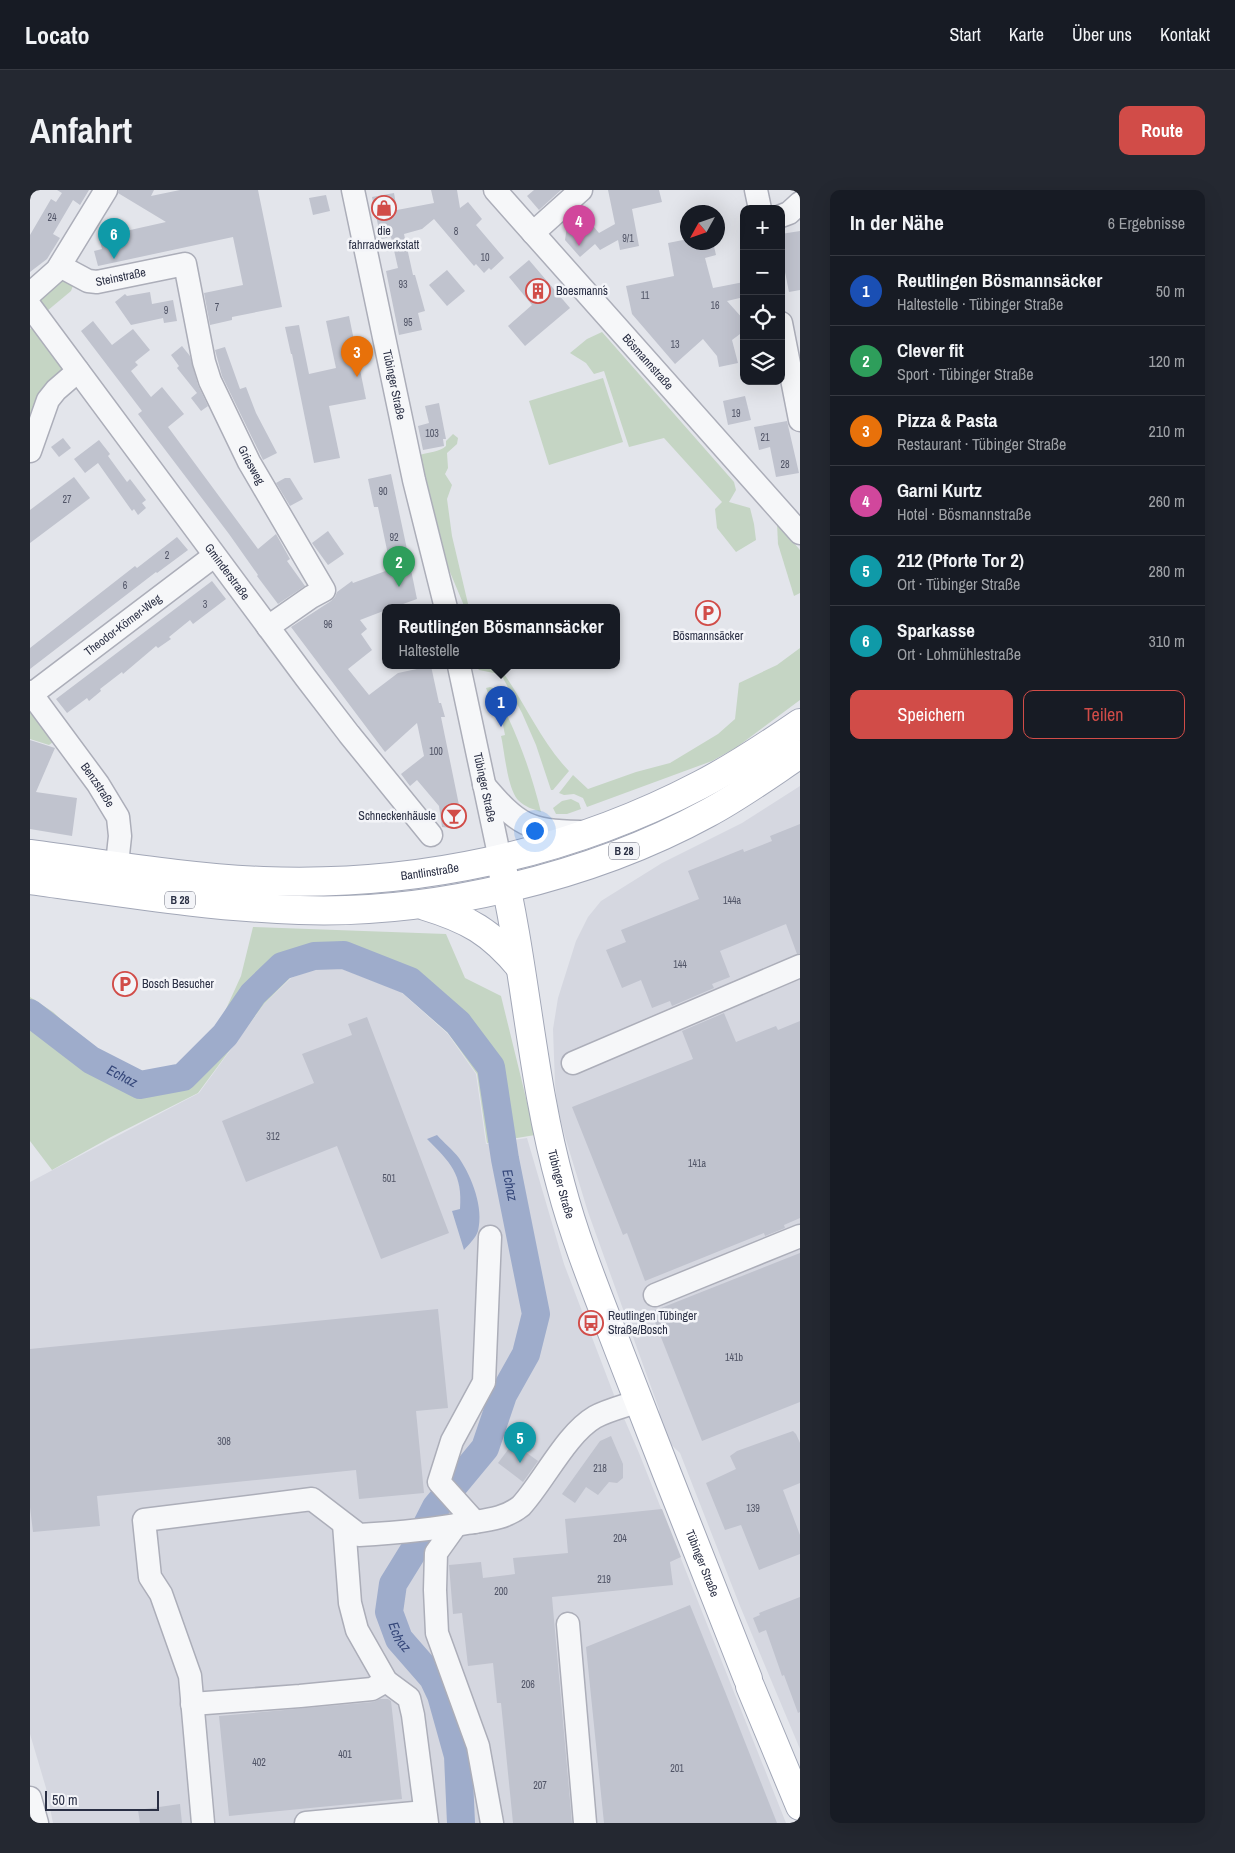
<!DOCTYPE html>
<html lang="de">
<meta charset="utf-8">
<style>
:root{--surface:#171b24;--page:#242831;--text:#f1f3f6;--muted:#9ea1a6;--line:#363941;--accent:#d14c48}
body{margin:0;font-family:"Archivo Narrow",sans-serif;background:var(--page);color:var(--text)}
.controls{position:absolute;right:15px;top:15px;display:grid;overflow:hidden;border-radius:10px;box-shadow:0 5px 20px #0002}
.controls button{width:45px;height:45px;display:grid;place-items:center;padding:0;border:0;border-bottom:1px solid var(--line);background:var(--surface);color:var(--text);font:25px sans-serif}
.compass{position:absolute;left:650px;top:15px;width:45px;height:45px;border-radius:50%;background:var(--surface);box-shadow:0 5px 20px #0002;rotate:230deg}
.scale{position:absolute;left:15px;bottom:12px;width:114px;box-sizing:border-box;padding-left:5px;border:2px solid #2a2f44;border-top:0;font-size:14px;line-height:18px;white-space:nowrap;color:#2a2f44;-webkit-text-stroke:4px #f3f4f8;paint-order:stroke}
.you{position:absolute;left:504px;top:640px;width:18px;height:18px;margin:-12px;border:4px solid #fff;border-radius:50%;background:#1a73e8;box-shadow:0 0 0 8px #1a73e833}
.badge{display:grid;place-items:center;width:32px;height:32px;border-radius:50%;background:var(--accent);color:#fff;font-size:16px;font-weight:700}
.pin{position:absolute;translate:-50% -41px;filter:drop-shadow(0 1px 2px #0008)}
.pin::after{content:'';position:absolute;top:26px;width:18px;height:15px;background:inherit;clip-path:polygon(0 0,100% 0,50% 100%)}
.popup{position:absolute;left:352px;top:414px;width:238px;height:65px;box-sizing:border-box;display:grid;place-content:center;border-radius:10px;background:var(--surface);filter:drop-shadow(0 1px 4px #0005);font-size:16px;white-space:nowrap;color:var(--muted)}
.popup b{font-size:19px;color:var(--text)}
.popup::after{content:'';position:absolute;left:50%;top:100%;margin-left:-10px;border:10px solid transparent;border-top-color:var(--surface)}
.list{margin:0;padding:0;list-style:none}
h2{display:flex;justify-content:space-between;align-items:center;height:65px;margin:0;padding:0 20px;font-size:21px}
h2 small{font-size:16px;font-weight:400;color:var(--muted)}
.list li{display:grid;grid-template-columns:32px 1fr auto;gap:15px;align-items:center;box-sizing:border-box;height:70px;padding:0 20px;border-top:1px solid var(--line)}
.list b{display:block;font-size:19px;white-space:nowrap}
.list p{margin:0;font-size:16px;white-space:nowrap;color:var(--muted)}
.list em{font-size:16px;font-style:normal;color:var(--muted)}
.actions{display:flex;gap:10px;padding:15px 20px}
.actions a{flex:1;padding:11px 0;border:1px solid var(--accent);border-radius:10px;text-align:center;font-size:18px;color:var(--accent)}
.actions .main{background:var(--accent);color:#fff}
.icon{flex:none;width:28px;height:28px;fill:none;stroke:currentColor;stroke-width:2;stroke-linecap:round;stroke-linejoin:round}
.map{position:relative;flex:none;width:770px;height:1633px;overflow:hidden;border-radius:10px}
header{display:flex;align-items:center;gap:30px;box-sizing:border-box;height:70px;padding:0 25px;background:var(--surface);border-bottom:1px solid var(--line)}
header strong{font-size:24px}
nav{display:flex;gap:28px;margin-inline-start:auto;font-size:18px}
.intro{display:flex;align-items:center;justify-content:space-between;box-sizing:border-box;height:120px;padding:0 30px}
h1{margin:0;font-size:35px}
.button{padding:12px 22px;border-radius:10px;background:var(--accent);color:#fff;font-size:18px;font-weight:700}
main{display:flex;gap:30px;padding:0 30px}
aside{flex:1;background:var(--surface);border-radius:10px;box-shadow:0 5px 20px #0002}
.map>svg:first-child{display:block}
</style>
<header>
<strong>Locato</strong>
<nav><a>Start</a><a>Karte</a><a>Über uns</a><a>Kontakt</a></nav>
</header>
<div class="intro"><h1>Anfahrt</h1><a class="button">Route</a></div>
<main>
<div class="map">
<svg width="770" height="1633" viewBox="0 0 770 1633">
<rect width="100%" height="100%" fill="#e3e5eb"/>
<!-- built -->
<g fill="#d5d7e0">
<polygon points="770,596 770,1559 710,1416 650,1263 631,1245 629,1219 558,1022 536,950 528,920 525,894 523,839 528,808 546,751 558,727 571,711 632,673 712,633"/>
<polygon points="288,778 310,778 371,802 418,844 446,884 456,954 497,948 534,1074 584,1205 609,1263 756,1633 23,1633 16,1598 0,1544 0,992 169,903 234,814 261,788"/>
</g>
<!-- green -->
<g fill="#c5d5c4">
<polygon points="31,85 44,93 41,101 17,121 5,106"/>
<polygon points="11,131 48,181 0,261 0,139"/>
<polygon points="572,142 704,292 706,300 699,312 720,318 724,334 726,350 706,362 687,338 685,319 692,312 634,248 599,257 574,181 564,184 556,173 540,163 557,149"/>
<polygon points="573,188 593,252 519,275 499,211"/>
<path d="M423,244L428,248L427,254L417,263L418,278L415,284L422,295L417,309L422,346L439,418H435L412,363L390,265C398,262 410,262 416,256V251Z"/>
<polygon points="747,333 770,360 770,403 764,406 748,354"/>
<polygon points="770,458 770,510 707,557 682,571 557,617 553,608 544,604 534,605 529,603 543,585 558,599 606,582 640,573 688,544 705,529 709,493 747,475"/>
<path d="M446,476L469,477C494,510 510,551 539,581L523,600H521L506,555L492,523L473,488L469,484L449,480Z"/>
<path d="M460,497L463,498C485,537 500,578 511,622C503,619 495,617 489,611C477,599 475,563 471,546L475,545L472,530L469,531L456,498Z"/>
<polygon points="0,502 32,545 19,555 0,549"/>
<polygon points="541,609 549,613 551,619 537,624 526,624 523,618 532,611"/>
<polygon points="223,737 416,744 435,788 471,806 505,945 457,953 447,884 418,843 371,801 311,777 288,778 261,787 234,814 168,903 81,947 22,980 0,951 0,807 23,822 77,872 119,887 153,875 186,841 211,786"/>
</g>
<!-- water -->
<path fill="#9eaccb" d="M407,945C414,953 423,960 429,968C442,987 454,1018 448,1041C446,1048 438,1055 434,1060L422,1021L430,1019C433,984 420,972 397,949Z"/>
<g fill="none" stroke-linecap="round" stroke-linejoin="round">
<!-- river -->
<path stroke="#9eaccb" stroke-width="28" id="s1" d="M0,823L61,870L110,895L153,887L195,845L223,804L252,776L284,766L314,765L380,791L428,833L461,877L475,969L506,1124L496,1164L473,1205L455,1258L406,1317L384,1360L363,1394L359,1422L369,1449L403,1488L411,1505L428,1566L431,1633"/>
</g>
<!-- building -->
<g fill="#c0c3ce">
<polygon points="27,0 59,0 50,15 43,10 23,44 30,48 17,69 0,82 0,45 21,9 26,12 32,3"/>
<polygon points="89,0 124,0 121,6 150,0 228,0 252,117 202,127 202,130 180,135 174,103 213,95 203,47 68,76 64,61 72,59 69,47 136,32 88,3"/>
<polygon points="401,0 427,0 430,18 438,12 452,29 446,35 474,68 461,80 459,78 454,83 446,74 444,76 404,29 392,39 374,44 383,85 385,85 395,121 388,123 392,140 369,145 356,81 368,78 361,47 351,49 342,7 364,3 367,20 404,13"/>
<polygon points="504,0 531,0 509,20 497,6"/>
<polygon points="578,0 629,0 632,12 602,19 609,56 590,60 588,50 570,60 565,54 550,67 535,50 537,36 552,23 569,43 585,34"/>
<polygon points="296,5 300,21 283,25 279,8"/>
<polygon points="770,41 770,100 759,102 751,62 751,44"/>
<polygon points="658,49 658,52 683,52 686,65 675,68 683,98 714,92 714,107 697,111 714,130 714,141 702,150 708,173 689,177 687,166 673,149 645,174 602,124 596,96 644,86 638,53"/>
<polygon points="499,70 540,118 495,156 478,136 502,115 479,87"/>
<polygon points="417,80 435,101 417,116 399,95"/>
<polygon points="120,102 122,114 143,110 147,131 134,133 133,128 101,135 85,112 95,104 97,106"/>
<polygon points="319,126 336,209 299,216 310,268 284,273 262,164 261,164 255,137 269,135 279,184 306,178 296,131"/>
<polygon points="63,131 82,155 103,139 120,160 105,172 108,175 101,181 121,207 132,197 154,224 138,237 228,359 246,344 260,369 257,371 275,396 248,414 227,386 228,385 199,344 108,224 112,221 51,141"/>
<polygon points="152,156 160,166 168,195 178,216 171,221 161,208 167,203 147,178 149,176 141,165"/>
<polygon points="195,157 210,199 216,197 226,223 247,263 233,270 192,186 185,160"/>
<polygon points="715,206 721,230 698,235 693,211"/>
<polygon points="409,213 416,249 413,249 414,256 393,260 388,236 399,233 395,216"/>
<polygon points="757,231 769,283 746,287 740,257 729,260 724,237"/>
<polygon points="33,248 41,258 29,267 21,257"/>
<polygon points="69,250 80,264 78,266 97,292 100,289 116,310 112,313 116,318 108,325 104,319 102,321 68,273 55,283 44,269"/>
<polygon points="361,284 378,364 372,365 381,380 387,409 362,418 356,418 356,420 330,430 337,439 331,444 342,460 318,479 339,505 368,483 401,476 409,513 411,513 415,527 411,527 429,615 432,615 433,622 430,633 422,638 412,637 409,616 387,590 380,596 371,584 394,566 387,533 355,562 261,437 301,411 305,407 307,402 322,391 323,393 361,379 348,317 344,317 338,289"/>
<polygon points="44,287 60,308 0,353 0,320"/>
<polygon points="255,288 260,288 273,309 260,316 246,293"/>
<polygon points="298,341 314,364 298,375 282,353"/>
<polygon points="147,347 158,360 127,383 126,382 0,479 0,458 105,376 107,378"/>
<polygon points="182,391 196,409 163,434 160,430 139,447 141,449 128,458 126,456 93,484 92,482 70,499 71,501 59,511 57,508 37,523 26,509"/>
<polygon points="0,550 25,558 6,602 47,608 42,646 0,639"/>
<polygon points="770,634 770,763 767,764 756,734 690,761 700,787 682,794 684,798 642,816 640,811 622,818 611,790 592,798 576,760 596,752 591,740 669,709 658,681 713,659 714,662 742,651 740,646"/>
<polygon points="694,823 706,852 746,836 748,840 770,831 770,1028 754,1035 755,1038 735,1046 734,1043 615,1091 597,1043 593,1045 542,917 663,869 652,841"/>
<polygon points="337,827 419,1043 351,1069 307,956 216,992 192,931 284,893 272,864 322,845 318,834"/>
<polygon points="770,1063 770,1212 672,1251 621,1122"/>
<polygon points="408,1119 418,1218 386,1221 394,1303 329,1309 326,1280 67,1306 70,1336 3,1342 0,1317 0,1159"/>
<polygon points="763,1241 766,1244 770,1253 770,1293 753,1300 770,1345 770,1364 729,1380 711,1335 695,1340 676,1293 706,1279 700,1266 707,1261"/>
<polygon points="581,1246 593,1274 593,1288 587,1293 579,1292 568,1305 556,1297 545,1313 532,1304 570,1251"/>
<polygon points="483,1253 508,1271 493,1292 468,1273"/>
<polygon points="632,1319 651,1367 640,1372 643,1395 522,1407 542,1633 483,1633 471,1513 467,1513 463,1473 438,1476 432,1423 423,1424 419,1375 451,1372 453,1388 485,1384 483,1368 538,1363 535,1329"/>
<polygon points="770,1407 770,1522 768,1523 754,1485 752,1486 750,1480 736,1440 729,1443 723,1428 730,1425 729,1423"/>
<polygon points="660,1415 696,1504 747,1633 574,1633 556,1457"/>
<polygon points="350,1509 358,1509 361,1511 372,1609 199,1626 189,1526 343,1512"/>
<polygon points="150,1614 152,1633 110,1633 108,1620"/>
</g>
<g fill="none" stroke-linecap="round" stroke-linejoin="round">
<defs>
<g id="minor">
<path id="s2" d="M323,0L384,290L416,418"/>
<path id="s3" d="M465,0L770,343"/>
<polyline points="726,0 730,19"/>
<polyline points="751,26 759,23 770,13"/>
<polyline points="503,43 551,0"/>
<path id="s4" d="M30,76L58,91L67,92L155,74L174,172L180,191L219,272L294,400L281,407L238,437"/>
<polyline points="0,104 27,80 76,0"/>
<path id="s5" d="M0,116L276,488L319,544L401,645"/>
<polyline points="751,133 770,230"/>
<polyline points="0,261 18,210 26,200 48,181"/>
<path id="s6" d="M429,476L470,669"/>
<path id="s7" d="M0,502L68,594L88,627L90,646L85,693"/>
<path id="s8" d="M2,504L184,366"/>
<path d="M454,595C488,635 498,641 550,642"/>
<polyline points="543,873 770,776"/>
<polyline points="625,1105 770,1046"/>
<polyline points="445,1332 409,1292 422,1251 454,1192 460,1047"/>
<polyline points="314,1334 320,1413 327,1440 356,1491 379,1508 383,1525 397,1633"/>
<polyline points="426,1335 406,1363 405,1400 407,1443 448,1556 462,1633"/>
<polyline points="538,1434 555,1633"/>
<polyline points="162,1514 270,1506 342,1499 356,1491"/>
<polyline points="0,1608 7,1633"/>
<path d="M173,1633L160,1486L131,1404L120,1387L114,1330L282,1309L329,1345C365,1343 401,1340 437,1333C456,1330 475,1329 491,1316C514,1291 536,1244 565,1227C578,1220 595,1216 609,1211"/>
<polyline points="276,1633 395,1622"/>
</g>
<g id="major">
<path id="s9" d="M0,664C77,674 155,688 233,691C385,697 536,665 670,595C705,577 738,555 770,533"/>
<path id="s10" d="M470,669C496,777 501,889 531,996C546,1053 569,1108 590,1163C632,1272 675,1380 718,1489"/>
<path d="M0,690C89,702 179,717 269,720C403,725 561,687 678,623C710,606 740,584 770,564"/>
<path d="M395,716C438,729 461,742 490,777"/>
<polyline points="720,1496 770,1616"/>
</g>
</defs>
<!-- minor casing -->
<use href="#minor" stroke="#acaeb9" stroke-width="25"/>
<!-- major casing -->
<use href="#major" stroke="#a2a7b7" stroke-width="30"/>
<!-- minor -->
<use href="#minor" stroke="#f6f7f9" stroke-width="22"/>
<!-- major -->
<use href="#major" stroke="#fff" stroke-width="28"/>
</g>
<!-- icons -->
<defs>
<symbol id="shop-ring" viewBox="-11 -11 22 22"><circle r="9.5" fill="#f3f4f8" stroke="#d14c48" stroke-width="1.5"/><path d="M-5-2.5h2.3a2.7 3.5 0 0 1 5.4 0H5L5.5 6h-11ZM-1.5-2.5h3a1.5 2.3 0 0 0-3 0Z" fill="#d14c48"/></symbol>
<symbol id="building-ring" viewBox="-11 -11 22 22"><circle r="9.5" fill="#f3f4f8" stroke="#d14c48" stroke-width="1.5"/><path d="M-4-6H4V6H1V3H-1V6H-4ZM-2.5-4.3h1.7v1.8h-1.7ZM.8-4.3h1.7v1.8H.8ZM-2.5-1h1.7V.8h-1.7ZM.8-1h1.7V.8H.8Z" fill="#d14c48"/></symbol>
<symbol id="parking-ring" viewBox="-11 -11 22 22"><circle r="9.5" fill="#f3f4f8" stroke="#d14c48" stroke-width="1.5"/><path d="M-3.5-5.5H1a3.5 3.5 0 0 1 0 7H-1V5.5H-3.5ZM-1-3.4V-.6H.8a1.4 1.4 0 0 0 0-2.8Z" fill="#d14c48"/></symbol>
<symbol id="bar-ring" viewBox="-11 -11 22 22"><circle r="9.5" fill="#f3f4f8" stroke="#d14c48" stroke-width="1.5"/><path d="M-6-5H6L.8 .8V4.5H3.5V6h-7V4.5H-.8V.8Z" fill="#d14c48"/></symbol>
<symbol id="bus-ring" viewBox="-11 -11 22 22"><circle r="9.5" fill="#f3f4f8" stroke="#d14c48" stroke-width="1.5"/><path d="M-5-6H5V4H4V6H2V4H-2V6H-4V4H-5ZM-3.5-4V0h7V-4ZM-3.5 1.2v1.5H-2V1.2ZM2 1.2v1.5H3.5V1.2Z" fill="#d14c48"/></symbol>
</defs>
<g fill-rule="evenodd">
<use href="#shop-ring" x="340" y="4" width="28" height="28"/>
<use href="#building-ring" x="494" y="87" width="28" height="28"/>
<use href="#parking-ring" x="664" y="409" width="28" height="28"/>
<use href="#bar-ring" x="410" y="612" width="28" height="28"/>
<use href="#parking-ring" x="81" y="780" width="28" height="28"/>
<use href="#bus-ring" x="547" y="1119" width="28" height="28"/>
</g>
<g text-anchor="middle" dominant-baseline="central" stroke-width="5" stroke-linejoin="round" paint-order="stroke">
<!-- number labels -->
<g font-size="10" fill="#505466">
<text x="22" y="27">24</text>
<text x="426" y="41">8</text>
<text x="598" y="48">9/1</text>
<text x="455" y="67">10</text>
<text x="373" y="94">93</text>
<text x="615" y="105">11</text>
<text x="685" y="115">16</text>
<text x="187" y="117">7</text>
<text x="136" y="120">9</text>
<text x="378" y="132">95</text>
<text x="645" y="154">13</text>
<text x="706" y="223">19</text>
<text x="402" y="243">103</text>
<text x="735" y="247">21</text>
<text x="755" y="274">28</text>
<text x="353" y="301">90</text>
<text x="37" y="309">27</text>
<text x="364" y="347">92</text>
<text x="137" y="365">2</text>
<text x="95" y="395">6</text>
<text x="175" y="414">3</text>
<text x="298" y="434">96</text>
<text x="406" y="561">100</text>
<text x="702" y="710">144a</text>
<text x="650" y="774">144</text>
<text x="243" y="946">312</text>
<text x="667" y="973">141a</text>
<text x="359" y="988">501</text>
<text x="704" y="1167">141b</text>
<text x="194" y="1251">308</text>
<text x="570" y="1278">218</text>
<text x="723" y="1318">139</text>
<text x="590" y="1348">204</text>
<text x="574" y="1389">219</text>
<text x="471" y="1401">200</text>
<text x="498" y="1494">206</text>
<text x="315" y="1564">401</text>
<text x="229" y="1572">402</text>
<text x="647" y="1578">201</text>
<text x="510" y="1595">207</text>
</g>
<!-- shield labels -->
<g fill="#f3f4f8" stroke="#666a7a" stroke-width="1">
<rect x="579" y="652.5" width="30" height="17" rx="4"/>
<rect x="135" y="701.5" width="30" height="17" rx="4"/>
</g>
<g font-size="11" font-weight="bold" fill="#2a2f44">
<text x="594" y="661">B 28</text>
<text x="150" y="710">B 28</text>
</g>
<!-- poi labels -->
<g font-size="12" fill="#2a2f44" stroke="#f3f4f8" text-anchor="start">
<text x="354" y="41" text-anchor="middle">die<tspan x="354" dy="14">fahrradwerkstatt</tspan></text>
<text x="526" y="101">Boesmann´s</text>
<text x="678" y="446" text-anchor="middle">Bösmannsäcker</text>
<text x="406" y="626" text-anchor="end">Schneckenhäusle</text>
<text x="112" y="794">Bosch Besucher</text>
<text x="578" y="1126">Reutlingen Tübinger<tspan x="578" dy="14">Straße/Bosch</tspan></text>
</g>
<!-- street labels -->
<g font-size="12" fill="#2a2f44" stroke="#f3f4f8">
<text stroke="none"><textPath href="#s4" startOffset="65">Steinstraße</textPath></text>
<text stroke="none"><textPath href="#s3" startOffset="230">Bösmannstraße</textPath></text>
<text stroke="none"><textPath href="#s2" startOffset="199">Tübinger Straße</textPath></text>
<text stroke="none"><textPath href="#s4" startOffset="344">Griesweg</textPath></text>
<text stroke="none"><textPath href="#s5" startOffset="331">Gminderstraße</textPath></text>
<text stroke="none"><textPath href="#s8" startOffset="114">Theodor-Körner-Weg</textPath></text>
<text stroke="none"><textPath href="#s7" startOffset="115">Benzstraße</textPath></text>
<text stroke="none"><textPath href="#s6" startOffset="124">Tübinger Straße</textPath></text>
<text stroke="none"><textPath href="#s9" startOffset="402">Bantlinstraße</textPath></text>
<text stroke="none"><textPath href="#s10" startOffset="331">Tübinger Straße</textPath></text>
<text stroke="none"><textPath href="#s10" startOffset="736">Tübinger Straße</textPath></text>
</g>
<!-- water labels -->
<g font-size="14" font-style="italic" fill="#344679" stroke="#f3f4f8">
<text stroke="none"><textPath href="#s1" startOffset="112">Echaz</textPath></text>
<text stroke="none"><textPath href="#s1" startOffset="698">Echaz</textPath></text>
<text stroke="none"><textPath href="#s1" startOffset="1194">Echaz</textPath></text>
</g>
</g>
</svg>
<div class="controls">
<button>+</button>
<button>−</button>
<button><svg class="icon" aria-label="locate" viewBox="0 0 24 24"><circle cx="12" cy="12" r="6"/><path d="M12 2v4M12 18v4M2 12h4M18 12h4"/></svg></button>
<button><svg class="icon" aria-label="layers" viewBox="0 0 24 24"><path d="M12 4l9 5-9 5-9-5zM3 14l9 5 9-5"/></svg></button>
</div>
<svg class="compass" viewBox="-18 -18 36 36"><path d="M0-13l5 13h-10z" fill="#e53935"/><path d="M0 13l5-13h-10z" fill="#9ea1a6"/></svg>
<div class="scale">50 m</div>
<div class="you"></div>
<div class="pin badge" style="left:471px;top:537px;background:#1a4fb4">1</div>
<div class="popup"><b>Reutlingen Bösmannsäcker</b>Haltestelle</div>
<div class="pin badge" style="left:369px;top:397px;background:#2e9e5b">2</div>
<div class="pin badge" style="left:327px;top:187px;background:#e8710a">3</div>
<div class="pin badge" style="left:549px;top:56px;background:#d1479c">4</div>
<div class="pin badge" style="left:490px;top:1273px;background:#0f9aa8">5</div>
<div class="pin badge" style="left:84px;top:69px;background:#0f9aa8">6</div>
</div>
<aside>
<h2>In der Nähe<small>6 Ergebnisse</small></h2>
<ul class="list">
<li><span class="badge" style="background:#1a4fb4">1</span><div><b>Reutlingen Bösmannsäcker</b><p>Haltestelle · Tübinger Straße</p></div><em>50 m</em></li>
<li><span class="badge" style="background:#2e9e5b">2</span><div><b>Clever fit</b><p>Sport · Tübinger Straße</p></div><em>120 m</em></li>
<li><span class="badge" style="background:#e8710a">3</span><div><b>Pizza &amp; Pasta</b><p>Restaurant · Tübinger Straße</p></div><em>210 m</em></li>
<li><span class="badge" style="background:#d1479c">4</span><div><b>Garni Kurtz</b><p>Hotel · Bösmannstraße</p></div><em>260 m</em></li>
<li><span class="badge" style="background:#0f9aa8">5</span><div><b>212 (Pforte Tor 2)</b><p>Ort · Tübinger Straße</p></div><em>280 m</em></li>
<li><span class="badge" style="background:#0f9aa8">6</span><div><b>Sparkasse</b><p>Ort · Lohmühlestraße</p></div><em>310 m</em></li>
</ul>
<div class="actions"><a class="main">Speichern</a><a>Teilen</a></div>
</aside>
</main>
